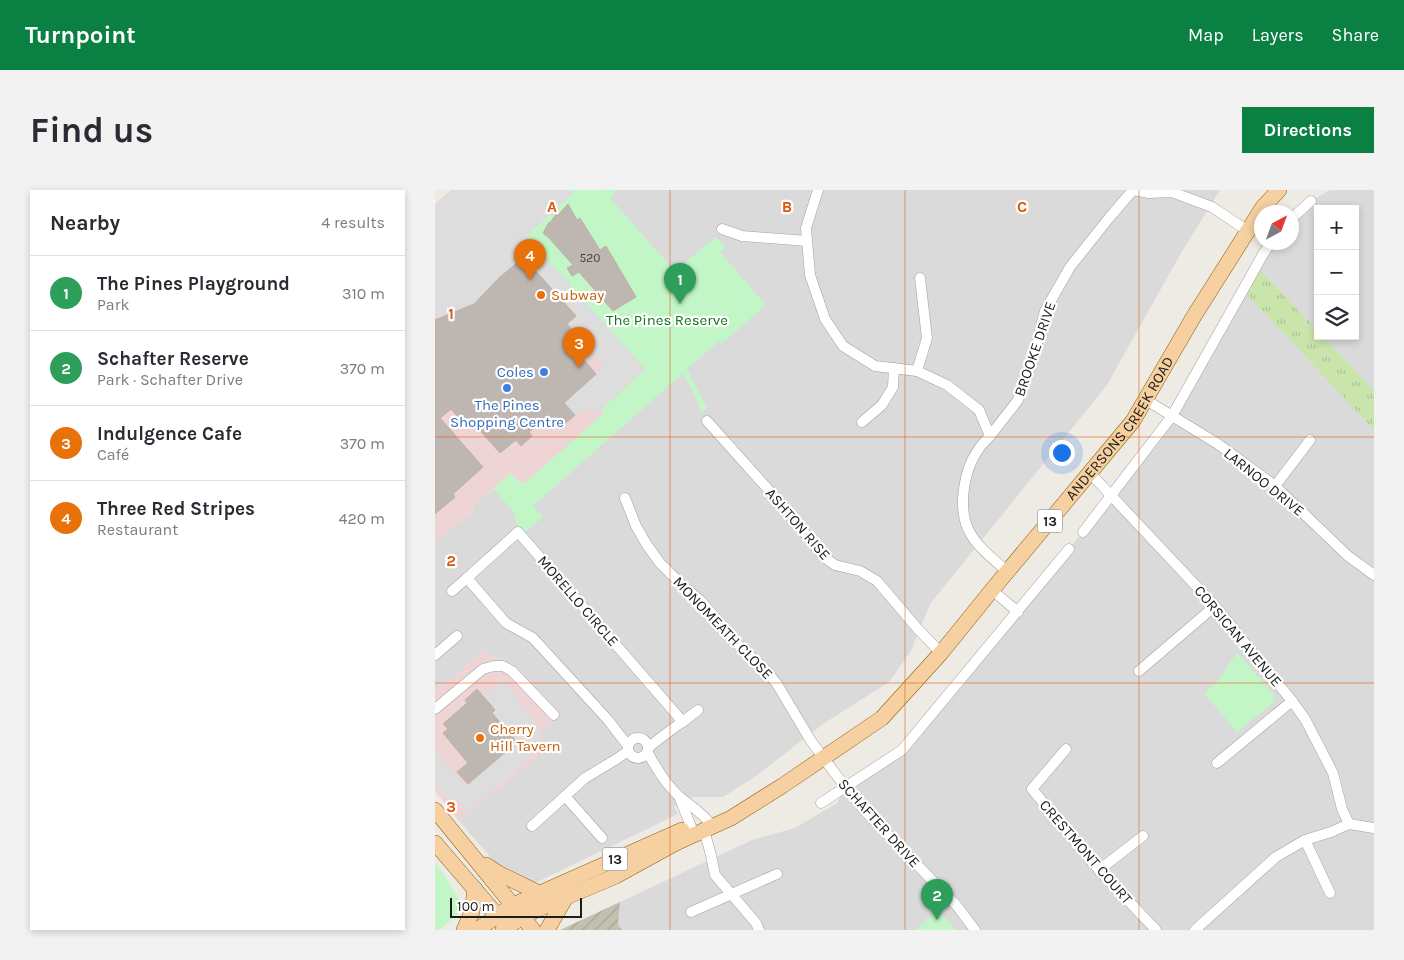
<!DOCTYPE html>
<meta charset="utf-8">
<style>
:root{--surface:#fff;--page:#f2f2f3;--text:#2b2b33;--muted:#7c7c81;--line:#e1e1e2;--accent:#0b8043}
body{margin:0;font-family:Karla,sans-serif;background:var(--page);color:var(--text)}
.controls{position:absolute;right:15px;top:15px;display:grid;overflow:hidden;border-radius:0px;box-shadow:0 2px 8px #0003}
.controls button{width:45px;height:45px;display:grid;place-items:center;padding:0;border:0;border-bottom:1px solid var(--line);background:var(--surface);color:var(--text);font:25px sans-serif}
.compass{position:absolute;left:819px;top:15px;width:45px;height:45px;border-radius:50%;background:var(--surface);box-shadow:0 2px 8px #0003;rotate:41deg}
.scale{position:absolute;left:15px;bottom:12px;width:132px;box-sizing:border-box;padding-left:5px;border:2px solid #1d1d1d;border-top:0;font-size:14px;line-height:18px;white-space:nowrap;color:#1d1d1d;-webkit-text-stroke:4px #fff;paint-order:stroke}
.you{position:absolute;left:626px;top:262px;width:18px;height:18px;margin:-12px;border:4px solid #fff;border-radius:50%;background:#1a73e8;box-shadow:0 0 0 8px #1a73e833}
.badge{display:grid;place-items:center;width:32px;height:32px;border-radius:50%;background:var(--accent);color:#fff;font-size:16px;font-weight:700}
.pin{position:absolute;translate:-50% -41px;filter:drop-shadow(0 1px 2px #0008)}
.pin::after{content:'';position:absolute;top:26px;width:18px;height:15px;background:inherit;clip-path:polygon(0 0,100% 0,50% 100%)}
.list{margin:0;padding:0;list-style:none}
h2{display:flex;justify-content:space-between;align-items:center;height:65px;margin:0;padding:0 20px;font-size:21px}
h2 small{font-size:16px;font-weight:400;color:var(--muted)}
.list li{display:grid;grid-template-columns:32px 1fr auto;gap:15px;align-items:center;box-sizing:border-box;height:75px;padding:0 20px;border-top:1px solid var(--line)}
.list b{display:block;font-size:19px;white-space:nowrap}
.list p{margin:0;font-size:16px;white-space:nowrap;color:var(--muted)}
.list em{font-size:16px;font-style:normal;color:var(--muted)}
.icon{flex:none;width:28px;height:28px;fill:none;stroke:currentColor;stroke-width:2;stroke-linecap:round;stroke-linejoin:round}
.map{position:relative;flex:none;width:939px;height:740px;overflow:hidden;border-radius:0px}
header{display:flex;align-items:center;gap:30px;box-sizing:border-box;height:70px;padding:0 25px;background:var(--accent);color:#fff}
header strong{font-size:24px}
nav{display:flex;gap:28px;margin-inline-start:auto;font-size:18px}
.intro{display:flex;align-items:center;justify-content:space-between;box-sizing:border-box;height:120px;padding:0 30px}
h1{margin:0;font-size:35px}
.button{padding:12px 22px;border-radius:0px;background:var(--accent);color:#fff;font-size:18px;font-weight:700}
main{display:flex;gap:30px;padding:0 30px}
aside{flex:1;background:var(--surface);border-radius:0px;box-shadow:0 2px 8px #0003}
.map>svg:first-child{display:block}
</style>
<header>
<strong>Turnpoint</strong>
<nav><a>Map</a><a>Layers</a><a>Share</a></nav>
</header>
<div class="intro"><h1>Find us</h1><a class="button">Directions</a></div>
<main>
<aside>
<h2>Nearby<small>4 results</small></h2>
<ul class="list">
<li><span class="badge" style="background:#2e9e5b">1</span><div><b>The Pines Playground</b><p>Park</p></div><em>310 m</em></li>
<li><span class="badge" style="background:#2e9e5b">2</span><div><b>Schafter Reserve</b><p>Park · Schafter Drive</p></div><em>370 m</em></li>
<li><span class="badge" style="background:#e8710a">3</span><div><b>Indulgence Cafe</b><p>Café</p></div><em>370 m</em></li>
<li><span class="badge" style="background:#e8710a">4</span><div><b>Three Red Stripes</b><p>Restaurant</p></div><em>420 m</em></li>
</ul>
</aside>
<div class="map">
<svg width="939" height="740" viewBox="0 0 939 740">
<defs>
<pattern id="construction-furrows" width="10" height="10" patternUnits="userSpaceOnUse" patternTransform="scale(1.25)"><rect width="10" height="10" fill="#c2c1b0"/><path d="M-1 1l2-2M0 10L10 0M9 11l2-2" fill="none" stroke="#a6a597"/></pattern>
<pattern id="grass-tufts" width="24" height="20" patternUnits="userSpaceOnUse" patternTransform="scale(1.25)"><rect width="24" height="20" fill="#c9e5ac"/><path d="M3 7l-1-3M5 7V3M7 7l1-3M15 17l-1-3M17 17v-4M19 17l1-3" fill="none" stroke="#acc494"/></pattern>
</defs>
<rect width="100%" height="100%" fill="#eeeae4"/>
<!-- residential -->
<g fill="#dbdada" fill-rule="evenodd">
<polygon points="50,0 785,0 746,63 672,195 495,414 476,461 454,492 388,534 321,586 288,607 257,607 239,617 243,624 100,693 59,671 24,631 112,558 107,553 107,541 72,471 60,468 51,459 0,502 0,354 39,320 37,317 75,284 77,284 85,293 170,222"/>
<path d="M895,0H939V740H187L183,736L185,712L317,650L360,638L402,613L411,596L467,560L648,342L737,226L836,53L856,52L857,29L876,11ZM883,19H920V146H883Z"/>
</g>
<!-- commercial -->
<g fill="#eed4d4">
<polygon points="16,0 50,0 210,179 167,219 170,222 91,292 85,293 77,284 74,284 37,317 39,320 0,354 0,14"/>
<polygon points="51,459 60,468 72,471 91,485 127,524 107,541 107,553 112,559 24,631 0,601 0,502"/>
</g>
<!-- construction -->
<polygon fill="url(#construction-furrows)" points="185,712 183,735 187,740 125,740"/>
<!-- grass -->
<polygon fill="url(#grass-tufts)" points="821,76 883,141 883,146 888,146 939,201 939,240 808,100"/>
<!-- park -->
<g fill="#c3f6c6">
<polygon points="50,0 169,0 170,1 171,0 181,0 175,8 240,81 281,47 291,58 285,62 331,115 286,154 284,151 252,179 272,218 265,222 263,212 248,183 98,316 108,327 87,344 83,338 79,322 58,299 75,284 77,284 85,293 91,292 169,223 167,219 210,179"/>
<polygon points="802,462 839,505 838,513 802,542 769,503 783,491"/>
<polygon points="0,673 11,687 26,713 23,724 4,740 0,740"/>
<polygon points="503,720 521,740 481,740"/>
</g>
<!-- parking -->
<g fill="#ddd">
<polygon points="18,0 134,0 138,4 91,46 210,179 160,224 155,219 140,225 129,213 169,176 132,134 141,126 89,67 64,88 38,114 0,129 0,15"/>
<polygon points="68,489 74,495 80,506 101,533 104,541 104,554 97,566 33,622 21,608 16,612 0,593 0,560 31,596 81,552 57,523 60,520 49,508"/>
</g>
<!-- building -->
<g fill="#beb6b0" stroke="#beb1a7">
<polygon points="133,14 142,30 145,28 165,60 171,56 201,107 178,121 144,82 137,86 132,78 138,75 114,48 108,43 114,32 115,33 121,24 122,26"/>
<polygon points="83,72 94,84 99,79 141,126 132,134 140,144 133,151 161,184 129,213 140,225 125,238 114,225 94,242 97,246 86,256 81,250 65,263 33,227 27,232 16,219 5,228 48,277 18,304 20,307 0,324 0,130 39,114 64,88"/>
<polygon points="42,499 60,520 57,523 81,551 72,558 73,560 33,594 22,582 33,573 8,543 13,539 8,534 32,513 30,510"/>
</g>
<g fill="none" stroke-linecap="round" stroke-linejoin="round">
<defs>
<g id="street">
<path d="M383,0L371,38L375,85L390,129L408,156L440,176L482,181L512,195L544,220L555,246C551,250 546,255 543,260C529,280 523,316 533,339C540,355 559,370 572,381"/>
<polyline points="698,0 714,3 737,2 777,17 813,41"/>
<polyline points="856,29 876,11"/>
<polyline points="287,39 307,46 372,51"/>
<polyline points="482,181 492,148 485,88"/>
<polyline points="711,210 783,254 840,296 913,366 939,385"/>
<polyline points="272,231 349,317 389,367 400,375 425,381 442,391 482,438 506,463"/>
<polyline points="427,232 447,215 458,197 459,178"/>
<polyline points="555,246 583,210 597,173 610,121 635,77 674,28 698,0"/>
<polyline points="655,283 780,416 857,511 870,529 898,583 907,619 914,634"/>
<polyline points="840,296 875,250"/>
<polyline points="190,308 201,336 212,355 225,373 246,394 267,412 304,456 330,479 342,494 376,551 402,586 431,622 522,716 540,740"/>
<polyline points="648,342 737,226 808,100 827,66 836,52"/>
<polyline points="557,400 583,422"/>
<polyline points="17,401 32,388"/>
<polyline points="0,465 22,446"/>
<polyline points="704,481 780,416"/>
<polyline points="0,519 48,479 59,476 68,476 77,481 119,525"/>
<circle cx="203" cy="558" r="10"/>
<polyline points="193,556 173,530 98,448 71,433 32,388 83,342 248,532"/>
<path d="M213,558C229,544 247,533 263,520"/>
<polyline points="631,559 597,599 664,680 721,740"/>
<path d="M213,563C221,578 232,596 245,607C257,617 269,624 277,636"/>
<polyline points="782,573 857,511"/>
<polyline points="130,606 167,648"/>
<polyline points="245,609 259,644"/>
<polyline points="386,613 467,560 634,359"/>
<polyline points="97,636 150,588 180,570 193,561"/>
<polyline points="269,640 276,665 280,685 321,733 324,740"/>
<polyline points="870,650 895,703"/>
<polyline points="664,680 708,646"/>
<polyline points="256,722 342,684"/>
<polyline points="760,740 841,667 870,650 896,642 914,634 939,638"/>
</g>
<g id="primary">
<polyline points="0,620 98,740"/>
<polyline points="0,653 67,731"/>
<polyline points="51,675 65,684 104,703"/>
<polyline points="29,740 37,722 40,699"/>
<polyline points="42,740 78,715 247,640"/>
<path id="s1" d="M68,740L87,727L103,719L181,686L241,653L296,628L347,596L447,528L506,463L557,400L698,231L759,126L828,17L844,0"/>
<polyline points="112,740 131,707"/>
</g>
</defs>
<!-- street casing -->
<use href="#street" stroke="#a1a1a1" stroke-width="11"/>
<!-- primary casing -->
<use href="#primary" stroke="#8d6009" stroke-width="16"/>
<!-- street -->
<use href="#street" stroke="#fff" stroke-width="10"/>
<!-- primary -->
<use href="#primary" stroke="#f6d0a1" stroke-width="15"/>
</g>
<!-- grid -->
<path fill="none" stroke="#de560d" stroke-width="1" stroke-opacity="0.55" d="M235,0V740M470,0V740M704,0V740M0,247H939M0,493H939"/>
<!-- markers -->
<g fill="#e8710a" stroke="#fff" stroke-width="2">
<circle cx="106" cy="105" r="5"/>
<circle cx="45" cy="548" r="5"/>
</g>
<g fill="#3f7fe0" stroke="#fff" stroke-width="2">
<circle cx="109" cy="182" r="5"/>
<circle cx="72" cy="198" r="5"/>
</g>
<g text-anchor="middle" dominant-baseline="central" stroke-width="4.5" stroke-linejoin="round" paint-order="stroke">
<!-- number labels -->
<g font-size="12" fill="#454342">
<text x="155" y="68">520</text>
</g>
<!-- shield labels -->
<g fill="#fff" stroke="#616161" stroke-width="1">
<rect x="602.5" y="319.5" width="25" height="23" rx="4"/>
<rect x="167.5" y="657.5" width="25" height="23" rx="4"/>
</g>
<g font-size="14" font-weight="bold" fill="#1d1d1d">
<text x="615" y="331">13</text>
<text x="180" y="669">13</text>
</g>
<!-- food labels -->
<g font-size="15" fill="#c56008" stroke="#fff" text-anchor="start">
<text x="116" y="105">Subway</text>
<text x="55" y="539">Cherry<tspan x="55" dy="17">Hill Tavern</tspan></text>
</g>
<!-- park labels -->
<g font-size="15" fill="#127419" stroke="#fff">
<text x="232" y="130">The Pines Reserve</text>
</g>
<!-- street labels -->
<g font-size="15" fill="#1d1d1d" stroke="#fff">
<text transform="translate(600 159) rotate(-71)">BROOKE DRIVE</text>
<text stroke="none"><textPath href="#s1" startOffset="811">ANDERSONS CREEK ROAD</textPath></text>
<text transform="translate(829 292) rotate(39)">LARNOO DRIVE</text>
<text transform="translate(363 334) rotate(49)">ASHTON RISE</text>
<text transform="translate(143 411) rotate(49)">MORELLO CIRCLE</text>
<text transform="translate(288 438) rotate(46)">MONOMEATH CLOSE</text>
<text transform="translate(803 446) rotate(50)">CORSICAN AVENUE</text>
<text transform="translate(444 633) rotate(48)">SCHAFTER DRIVE</text>
<text transform="translate(651 662) rotate(49)">CRESTMONT COURT</text>
</g>
<!-- shop labels -->
<g font-size="15" fill="#366cbe" stroke="#fff" text-anchor="end">
<text x="99" y="182">Coles</text>
<text x="72" y="215" text-anchor="middle">The Pines<tspan x="72" dy="17">Shopping Centre</tspan></text>
</g>
</g>
<g font-size="16" text-anchor="middle" font-weight="bold" fill="#de560d" stroke="#fff" stroke-width="4.5" stroke-linejoin="round" paint-order="stroke">
<text x="117" y="22">A</text>
<text x="352" y="22">B</text>
<text x="587" y="22">C</text>
<text x="16" y="129">1</text>
<text x="16" y="376">2</text>
<text x="16" y="622">3</text>
</g>
</svg>
<div class="controls">
<button>+</button>
<button>−</button>
<button><svg class="icon" aria-label="layers" viewBox="0 0 24 24"><path d="M12 4l9 5-9 5-9-5zM3 14l9 5 9-5"/></svg></button>
</div>
<svg class="compass" viewBox="-18 -18 36 36"><path d="M0-13l5 13h-10z" fill="#e53935"/><path d="M0 13l5-13h-10z" fill="#7c7c81"/></svg>
<div class="scale">100 m</div>
<div class="you"></div>
<div class="pin badge" style="left:245px;top:114px;background:#2e9e5b">1</div>
<div class="pin badge" style="left:502px;top:730px;background:#2e9e5b">2</div>
<div class="pin badge" style="left:144px;top:178px;background:#e8710a">3</div>
<div class="pin badge" style="left:95px;top:90px;background:#e8710a">4</div>
</div>
</main>
